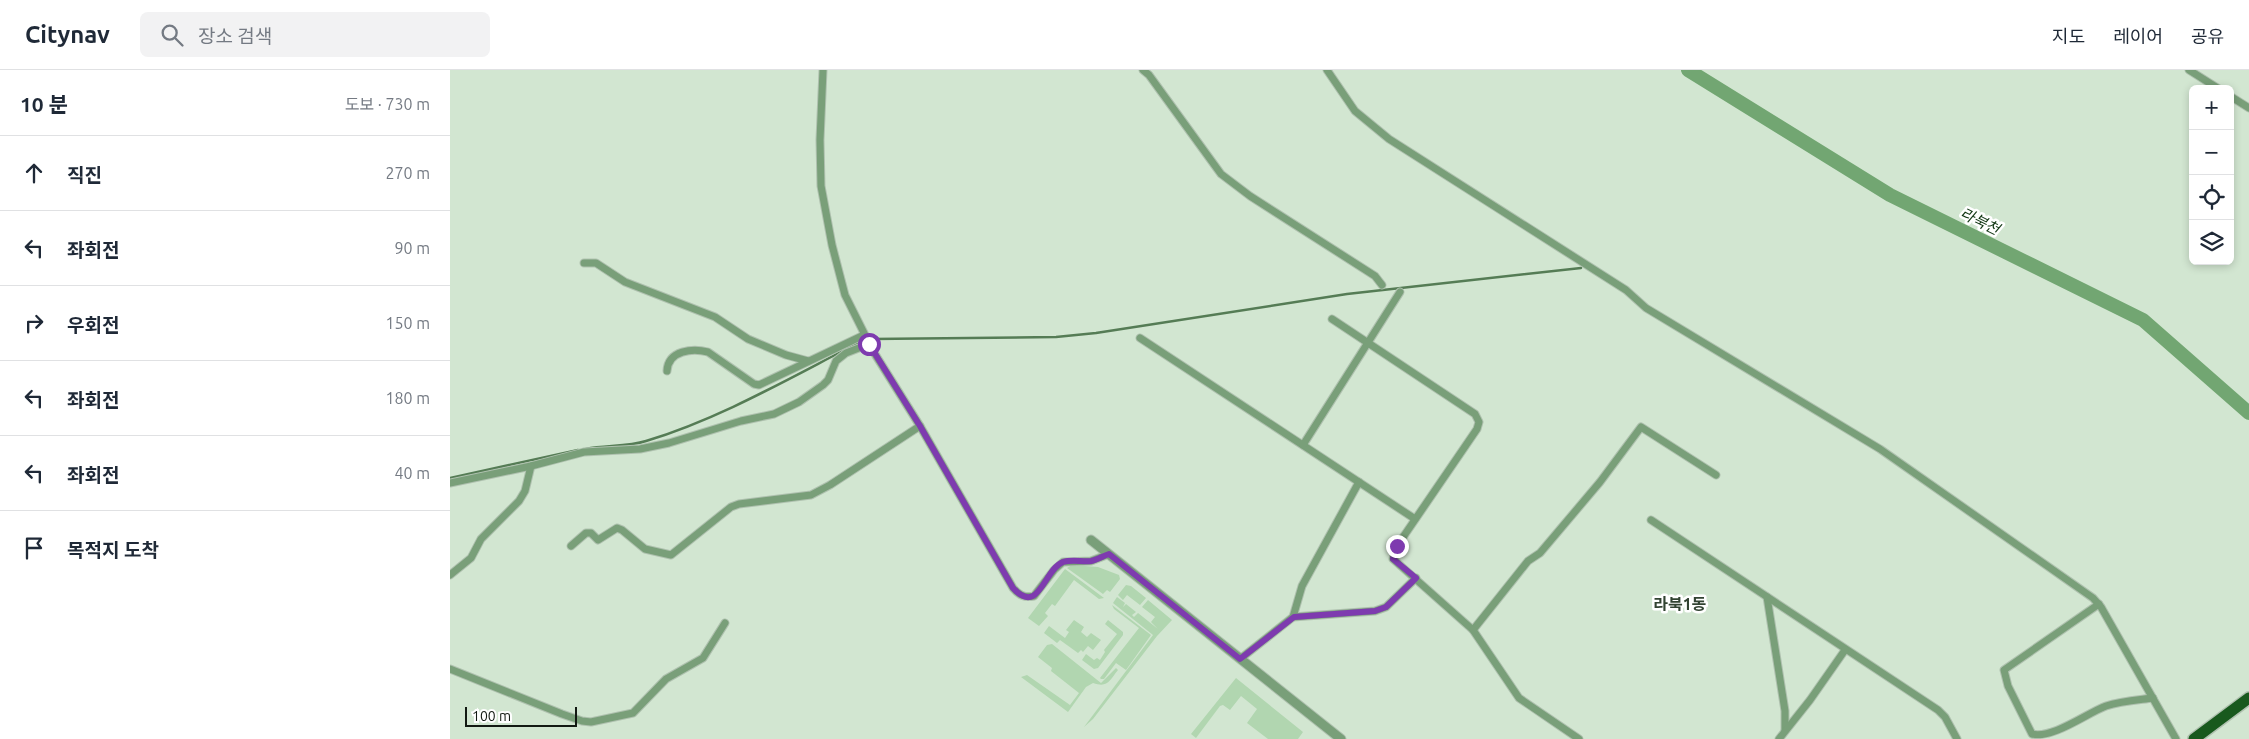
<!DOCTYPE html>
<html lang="ko">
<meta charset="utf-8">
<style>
:root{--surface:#fff;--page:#f2f2f3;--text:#1f2937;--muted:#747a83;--line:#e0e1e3}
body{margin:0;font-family:Ubuntu,"Noto Sans KR",sans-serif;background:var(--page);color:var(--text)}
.controls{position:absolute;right:15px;top:15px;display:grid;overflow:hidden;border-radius:8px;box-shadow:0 2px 8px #0003}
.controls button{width:45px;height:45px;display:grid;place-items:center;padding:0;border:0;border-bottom:1px solid var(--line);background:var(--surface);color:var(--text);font:25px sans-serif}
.scale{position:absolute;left:15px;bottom:12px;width:112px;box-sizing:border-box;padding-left:5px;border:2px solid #121912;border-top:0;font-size:14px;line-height:18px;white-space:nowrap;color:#121912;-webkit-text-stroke:4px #fff;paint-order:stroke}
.stop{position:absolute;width:15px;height:15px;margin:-11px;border:4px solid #7e3baf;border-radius:50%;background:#fff}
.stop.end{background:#7e3baf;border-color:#fff;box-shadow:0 1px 5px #0008}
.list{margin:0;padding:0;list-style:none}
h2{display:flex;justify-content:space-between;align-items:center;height:65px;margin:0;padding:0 20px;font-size:21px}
h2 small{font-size:16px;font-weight:400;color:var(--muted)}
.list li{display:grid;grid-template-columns:32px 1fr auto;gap:15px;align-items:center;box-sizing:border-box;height:75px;padding:0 20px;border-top:1px solid var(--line)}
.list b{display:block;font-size:19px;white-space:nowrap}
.list em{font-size:16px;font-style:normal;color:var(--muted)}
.icon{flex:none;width:28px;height:28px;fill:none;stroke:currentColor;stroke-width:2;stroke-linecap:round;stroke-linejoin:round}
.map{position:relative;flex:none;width:1799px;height:669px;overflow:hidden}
header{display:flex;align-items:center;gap:30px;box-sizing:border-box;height:70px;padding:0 25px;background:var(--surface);border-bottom:1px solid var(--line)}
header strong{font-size:24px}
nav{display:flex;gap:28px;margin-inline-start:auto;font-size:18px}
.search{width:350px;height:45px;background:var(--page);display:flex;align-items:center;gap:12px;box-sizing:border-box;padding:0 18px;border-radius:8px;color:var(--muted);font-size:19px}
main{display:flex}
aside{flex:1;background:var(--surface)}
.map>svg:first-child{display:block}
</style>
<header>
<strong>Citynav</strong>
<div class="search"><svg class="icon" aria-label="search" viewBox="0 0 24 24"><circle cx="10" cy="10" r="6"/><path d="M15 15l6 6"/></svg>장소 검색</div>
<nav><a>지도</a><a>레이어</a><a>공유</a></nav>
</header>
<main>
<aside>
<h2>10 분<small>도보 · 730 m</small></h2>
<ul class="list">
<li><svg class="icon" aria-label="ahead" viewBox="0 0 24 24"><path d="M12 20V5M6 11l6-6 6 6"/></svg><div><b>직진</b></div><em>270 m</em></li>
<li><svg class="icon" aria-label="left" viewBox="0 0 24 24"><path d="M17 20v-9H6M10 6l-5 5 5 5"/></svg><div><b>좌회전</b></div><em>90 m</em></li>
<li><svg class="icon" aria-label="right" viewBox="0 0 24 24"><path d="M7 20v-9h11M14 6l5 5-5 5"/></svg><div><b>우회전</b></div><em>150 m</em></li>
<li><svg class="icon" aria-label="left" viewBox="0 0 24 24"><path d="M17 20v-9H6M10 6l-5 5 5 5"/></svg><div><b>좌회전</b></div><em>180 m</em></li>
<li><svg class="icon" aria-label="left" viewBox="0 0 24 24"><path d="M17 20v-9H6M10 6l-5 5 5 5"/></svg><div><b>좌회전</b></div><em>40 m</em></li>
<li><svg class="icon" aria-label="arrive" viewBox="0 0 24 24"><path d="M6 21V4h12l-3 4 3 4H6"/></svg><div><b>목적지 도착</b></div></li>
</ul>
</aside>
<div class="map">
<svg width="1799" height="669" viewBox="0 0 1799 669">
<rect width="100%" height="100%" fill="#d2e6d1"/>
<!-- green -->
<g fill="#b1d6b0">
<polygon points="622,495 648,497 669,505 670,509 660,522 657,520 653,524 617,498"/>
<polygon points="615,499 654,528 649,529 624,510 605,536 602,534 595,543 598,546 589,556 578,548"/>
<polygon points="676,515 681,516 696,528 690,535 677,525 673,530 668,525"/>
<polygon points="667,527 675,533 673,537 676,534 686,542 682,545 684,547 688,543 708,559 701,552 705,547 692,537 698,530 722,550 707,566 643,649 634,657 703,565 663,533"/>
<polygon points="662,535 701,565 676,600 666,593 654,609 651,609 650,608 689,558 664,539"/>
<polygon points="624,550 634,557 631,562 637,567 641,563 651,570 643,580 638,576 633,582 631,580 628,583 610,570 607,573 594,563 599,556 615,568 619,562 616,560"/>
<polygon points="658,550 673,562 673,565 648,598 644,599 632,590 636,584 644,590 647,588 650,590 655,582 654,580 667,564 655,554"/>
<path d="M602,574L651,613L666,598L668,600C659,611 658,618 643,613L636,617L618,642L571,607L577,605L620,635L629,623L601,601L602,598L588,587L597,575Z"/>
<polygon points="786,608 853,662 848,669 818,669 797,653 807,639 791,626 780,640 773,635 770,636 746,668 741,664"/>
</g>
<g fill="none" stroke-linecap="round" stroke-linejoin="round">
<!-- stream -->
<g stroke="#557c55" stroke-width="2.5">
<polyline points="422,269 606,267 646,263 897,224 1131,198"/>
<path d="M136,379C156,375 177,377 196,371C272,348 343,306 414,270"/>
<polyline points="0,408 128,380"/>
</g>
<!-- river -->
<polyline stroke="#72a672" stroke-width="14" points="1238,0 1440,125 1693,250 1799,343"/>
<defs>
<g id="minor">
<path d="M373,0L370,70L371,116L382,175L395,225L423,281L470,356L563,518C569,525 574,528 584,526L604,500L613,492L641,491L659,484"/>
<polyline points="693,0 699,5 771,104 800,126 925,206 932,215"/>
<polyline points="877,0 905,41 939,69 1176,220 1196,238 1430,379 1643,528 1651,537 1726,669"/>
<polyline points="1739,0 1769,19"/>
<polyline points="1780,26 1799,38"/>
<polyline points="134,193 146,193 175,212 265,247 298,269 336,285 358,291"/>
<polyline points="882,249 1025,344 1029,352 1027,359 947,476 943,489 1023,560 1078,491 1090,483 1150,412 1191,357 1266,405"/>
<polyline points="690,268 965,449"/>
<path d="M217,301C218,280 243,278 258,282L304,314L309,315L414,265"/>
<polyline points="853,375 950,222"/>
<polyline points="0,413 81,396 134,382 190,379 219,373 291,351 324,344 349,332 373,315 378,310 386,291 396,283 419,274"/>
<polyline points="1201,450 1488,640 1495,647 1507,669"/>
<polyline points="121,476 136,463 141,463 148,470 167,458 172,460 195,479 221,485 281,437 289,434 361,425 380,415 470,356"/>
<polyline points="0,505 21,488 31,469 69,431 75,421 81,396"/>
<polyline points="1317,527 1335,641 1335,660"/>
<path d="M1649,534L1554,600L1558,616L1582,664C1603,669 1637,643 1656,636C1671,631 1688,630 1703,628"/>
<polyline points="843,547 852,516 909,412"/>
<polyline points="1023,560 1069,628 1129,669"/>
<polyline points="790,589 843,547 925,541 936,537 966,508"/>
<polyline points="0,599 112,644 132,651 141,652 183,643 216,609 253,588 275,553"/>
<polyline points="1329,669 1360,630 1395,580"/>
</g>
<polyline id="tertiary" points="641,470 891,669"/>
<polyline id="trunk" points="1744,669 1799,628"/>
</defs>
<!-- minor casing -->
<use href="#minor" stroke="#afc1af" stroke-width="9"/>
<!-- tertiary casing -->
<use href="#tertiary" stroke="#afc1af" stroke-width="11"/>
<!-- trunk casing -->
<use href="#trunk" stroke="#afc1af" stroke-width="14"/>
<!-- minor -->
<use href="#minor" stroke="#799f79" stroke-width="7"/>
<!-- tertiary -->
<use href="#tertiary" stroke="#799f79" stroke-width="9"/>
<!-- trunk -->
<use href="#trunk" stroke="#18591d" stroke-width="11"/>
</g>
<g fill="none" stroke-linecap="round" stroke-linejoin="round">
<!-- route -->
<path stroke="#7e3baf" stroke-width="6" d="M419,274L470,356L563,518C589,547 594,499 613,492C622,489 632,492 641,491C647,490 653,486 659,484L790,589L844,547L925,541L936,537L966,508L943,489L947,476"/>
</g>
<g text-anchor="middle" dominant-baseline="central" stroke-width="5" stroke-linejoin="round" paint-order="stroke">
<!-- water labels -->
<g font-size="15" font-style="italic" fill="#0f3511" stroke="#fff">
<text transform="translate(1530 151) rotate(26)">라북천</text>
</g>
<!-- quarter labels -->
<g font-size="16" font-weight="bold" fill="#324332" stroke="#fff">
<text x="1230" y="534">라북1동</text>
</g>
</g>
</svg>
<div class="controls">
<button>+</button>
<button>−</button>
<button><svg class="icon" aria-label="locate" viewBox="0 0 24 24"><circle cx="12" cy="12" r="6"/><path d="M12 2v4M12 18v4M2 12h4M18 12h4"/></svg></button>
<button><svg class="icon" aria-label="layers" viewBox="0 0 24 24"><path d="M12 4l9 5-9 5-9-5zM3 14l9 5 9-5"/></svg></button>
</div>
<div class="scale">100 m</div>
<div class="stop" style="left:419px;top:274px"></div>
<div class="stop end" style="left:947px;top:476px"></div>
</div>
</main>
